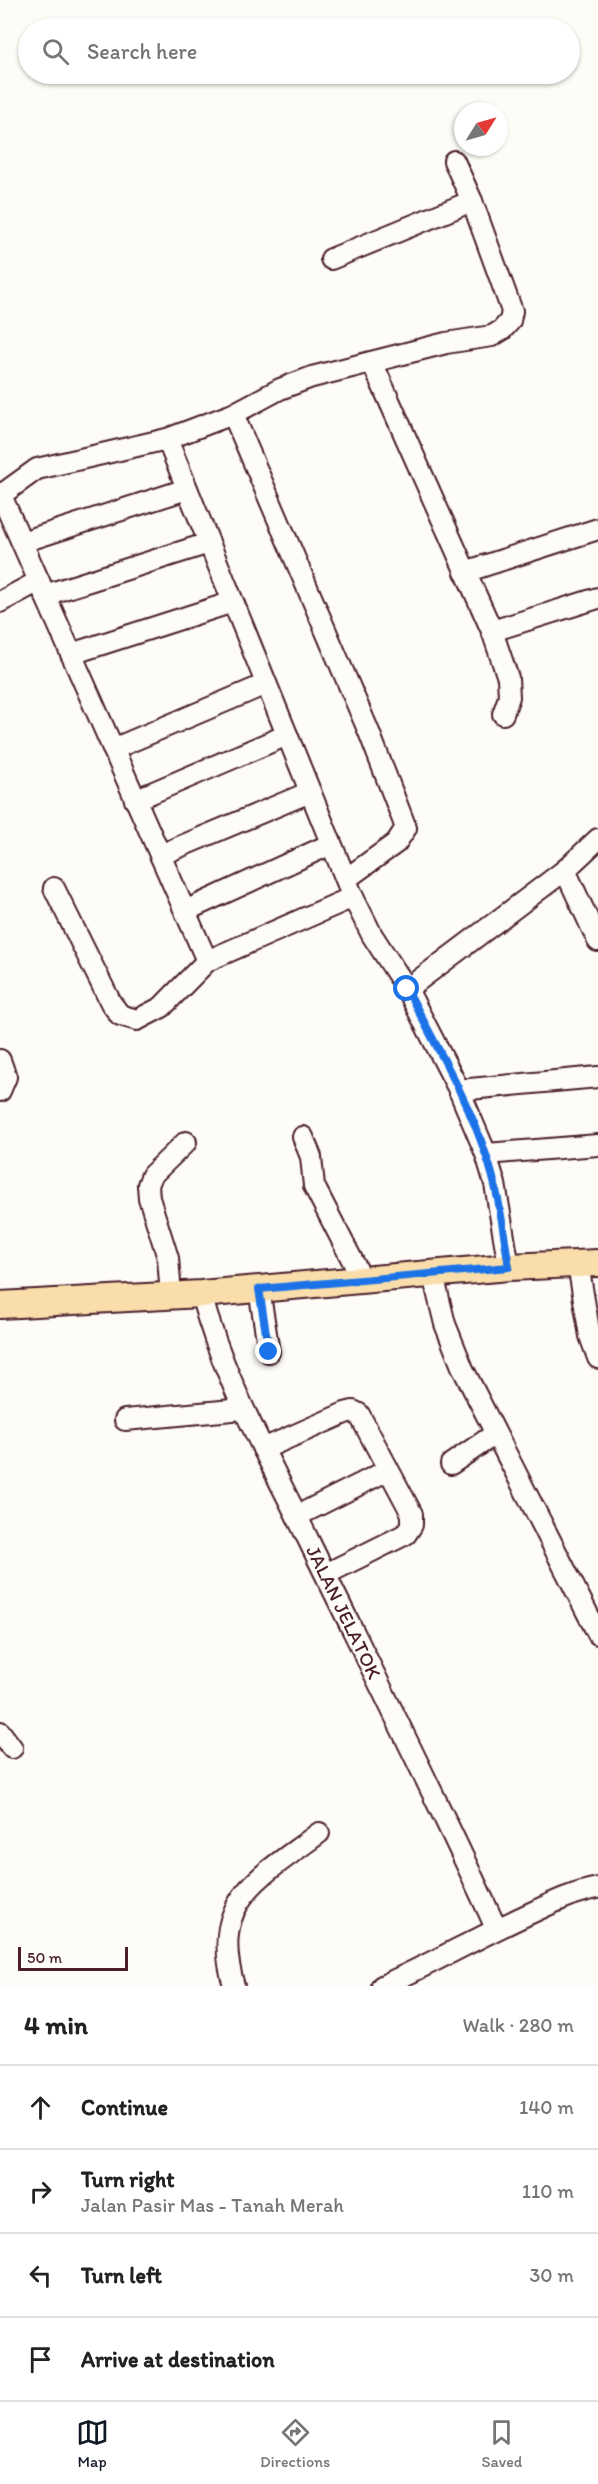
<!DOCTYPE html>
<meta charset="utf-8">
<style>
:root{--surface:#fff;--page:#f6f6f6;--text:#222;--muted:#767676;--line:#e0e0e0;--accent:#111827}
body{margin:0;font-family:Itim,sans-serif;background:var(--page);color:var(--text)}
.compass{position:absolute;left:454px;top:102px;width:54px;height:54px;border-radius:50%;background:var(--surface);box-shadow:0 2px 4px #0004;rotate:53deg}
.scale{position:absolute;left:18px;bottom:15px;width:110px;box-sizing:border-box;padding-left:6px;border:3px solid #4a1f2b;border-top:0;font-size:16px;line-height:21px;white-space:nowrap;color:#4a1f2b;-webkit-text-stroke:4px #fdfcf7;paint-order:stroke}
.stop{position:absolute;width:18px;height:18px;margin:-14px;border:4px solid #1a73e8;border-radius:50%;background:#fff}
.stop.end{background:#1a73e8;border-color:#fff;box-shadow:0 2px 6px #0008}
.list{margin:0;padding:0;list-style:none}
h2{display:flex;justify-content:space-between;align-items:center;height:78px;margin:0;padding:0 24px;font-size:26px}
h2 small{font-size:20px;font-weight:400;color:var(--muted)}
.list li{display:grid;grid-template-columns:39px 1fr auto;gap:18px;align-items:center;box-sizing:border-box;height:84px;padding:0 24px;border-top:2px solid var(--line)}
.list b{display:block;font-size:22px;white-space:nowrap}
.list p{margin:0;font-size:20px;white-space:nowrap;color:var(--muted)}
.list em{font-size:20px;font-style:normal;color:var(--muted)}
.icon{flex:none;width:33px;height:33px;fill:none;stroke:currentColor;stroke-width:2;stroke-linecap:round;stroke-linejoin:round}
.map{position:relative;flex:none;width:598px;height:1986px;overflow:hidden}
.search{position:absolute;background:var(--surface);box-shadow:0 2px 4px #0004;left:18px;right:18px;top:18px;height:66px;display:flex;align-items:center;gap:15px;box-sizing:border-box;padding:0 21px;border-radius:33px;color:var(--muted);font-size:22px}
.sheet{height:414px;background:var(--surface)}
nav{display:flex;justify-content:space-around;align-items:center;box-sizing:border-box;height:84px;border-top:2px solid var(--line);background:var(--surface);font-size:16px;color:var(--muted)}
nav a{display:grid;justify-items:center;gap:3px}
nav .on{color:var(--accent)}
.map>svg:first-child{display:block}
</style>
<div class="map">
<svg width="598" height="1986" viewBox="0 0 598 1986">
<rect width="100%" height="100%" fill="#fdfcf7"/>
<filter id="ink" filterUnits="userSpaceOnUse"><feTurbulence type="fractalNoise" baseFrequency=".0167" numOctaves="2"/><feDisplacementMap in="SourceGraphic" scale="12" xChannelSelector="R" yChannelSelector="G"/><feConvolveMatrix kernelMatrix="1 2 1 2 8 2 1 2 1" color-interpolation-filters="sRGB"/></filter>
<g filter="url(#ink)">
<g fill="none" stroke-linecap="round" stroke-linejoin="round">
<defs>
<g id="minor">
<polyline points="331,259 472,201"/>
<polyline points="372,362 492,631 508,678 509,697 503,714"/>
<polyline points="233,414 369,732 406,828 396,843 346,879"/>
<polyline points="167,439 353,897 372,935 407,989 459,1090 486,1154 495,1184 509,1267"/>
<polyline points="0,493 207,961"/>
<polyline points="1,495 37,469 167,439 233,414 280,389 312,377 446,343 492,336 502,330 510,321 512,311 472,201 454,161"/>
<polyline points="22,542 187,489"/>
<polyline points="465,572 598,529"/>
<polyline points="45,595 209,543"/>
<polyline points="0,602 39,581"/>
<polyline points="492,631 598,598"/>
<polyline points="71,654 233,602"/>
<polyline points="113,749 266,684"/>
<polyline points="135,800 287,735"/>
<polyline points="160,855 310,792"/>
<polyline points="565,870 598,941"/>
<polyline points="54,888 111,1003 120,1015 137,1020 162,1007 207,961 353,897"/>
<polyline points="185,911 331,844"/>
<polyline points="407,989 565,870 598,839"/>
<polyline points="0,1060 6,1077 0,1091"/>
<polyline points="459,1090 598,1077"/>
<polyline points="303,1137 311,1157 314,1186 363,1281"/>
<polyline points="486,1154 598,1145"/>
<polyline points="578,1264 590,1336 598,1358"/>
<polyline points="433,1275 445,1324 463,1369 598,1634"/>
<polyline points="259,1289 269,1352"/>
<path d="M201,1294C223,1379 268,1456 306,1535C370,1666 436,1796 496,1928"/>
<polyline points="171,1295 168,1258 149,1198 148,1185 152,1175 186,1142"/>
<polyline points="125,1420 243,1409"/>
<polyline points="263,1449 345,1413 353,1411 359,1414 412,1514 412,1525 406,1534 326,1574"/>
<polyline points="451,1464 495,1434"/>
<polyline points="297,1516 388,1470"/>
<polyline points="0,1732 12,1748"/>
<path d="M234,1986C209,1900 258,1879 319,1833"/>
<path d="M382,1986C433,1963 482,1935 533,1912C554,1902 575,1892 598,1888"/>
</g>
<polyline id="major" points="0,1305 201,1294 509,1267 598,1263"/>
</defs>
<!-- minor casing -->
<use href="#minor" stroke="#4a1f2b" stroke-width="24"/>
<!-- major casing -->
<use href="#major" stroke="#4a1f2b" stroke-width="30"/>
<!-- minor -->
<use href="#minor" stroke="#fdfcf7" stroke-width="20"/>
<!-- major -->
<use href="#major" stroke="#f9deab" stroke-width="26"/>
</g>
</g>
<g fill="none" stroke-linecap="round" stroke-linejoin="round" filter="url(#ink)">
<!-- route -->
<path stroke="#1a73e8" stroke-width="8" d="M269,1352L259,1289L509,1267C503,1230 499,1191 486,1155C467,1097 434,1043 407,989"/>
</g>
<g text-anchor="middle" dominant-baseline="central" stroke-width="4.5" stroke-linejoin="round" paint-order="stroke">
<!-- street labels -->
<g font-size="20" fill="#4a1f2b" stroke="#fdfcf7">
<text transform="translate(344 1612) rotate(64)">JALAN JELATOK</text>
</g>
</g>
</svg>
<svg class="compass" viewBox="-18 -18 36 36"><path d="M0-13l5 13h-10z" fill="#e53935"/><path d="M0 13l5-13h-10z" fill="#767676"/></svg>
<div class="scale">50 m</div>
<div class="stop" style="left:407px;top:989px"></div>
<div class="stop end" style="left:269px;top:1352px"></div>
<div class="search"><svg class="icon" aria-label="search" viewBox="0 0 24 24"><circle cx="10" cy="10" r="6"/><path d="M15 15l6 6"/></svg>Search here</div>
</div>
<section class="sheet">
<h2>4 min<small>Walk · 280 m</small></h2>
<ul class="list">
<li><svg class="icon" aria-label="ahead" viewBox="0 0 24 24"><path d="M12 20V5M6 11l6-6 6 6"/></svg><div><b>Continue</b></div><em>140 m</em></li>
<li><svg class="icon" aria-label="right" viewBox="0 0 24 24"><path d="M7 20v-9h11M14 6l5 5-5 5"/></svg><div><b>Turn right</b><p>Jalan Pasir Mas - Tanah Merah</p></div><em>110 m</em></li>
<li><svg class="icon" aria-label="left" viewBox="0 0 24 24"><path d="M17 20v-9H6M10 6l-5 5 5 5"/></svg><div><b>Turn left</b></div><em>30 m</em></li>
<li><svg class="icon" aria-label="arrive" viewBox="0 0 24 24"><path d="M6 21V4h12l-3 4 3 4H6"/></svg><div><b>Arrive at destination</b></div></li>
</ul>
</section>
<nav>
<a class="on"><svg class="icon" aria-label="map" viewBox="0 0 24 24"><path d="M3 6l6-2 6 2 6-2v14l-6 2-6-2-6 2zM9 4v14M15 6v14"/></svg>Map</a>
<a><svg class="icon" aria-label="directions" viewBox="0 0 24 24"><path d="M12 3l9 9-9 9-9-9zM9 14v-3h6M13 9l2 2-2 2"/></svg>Directions</a>
<a><svg class="icon" aria-label="saved" viewBox="0 0 24 24"><path d="M7 4h10v16l-5-4-5 4z"/></svg>Saved</a>
</nav>
